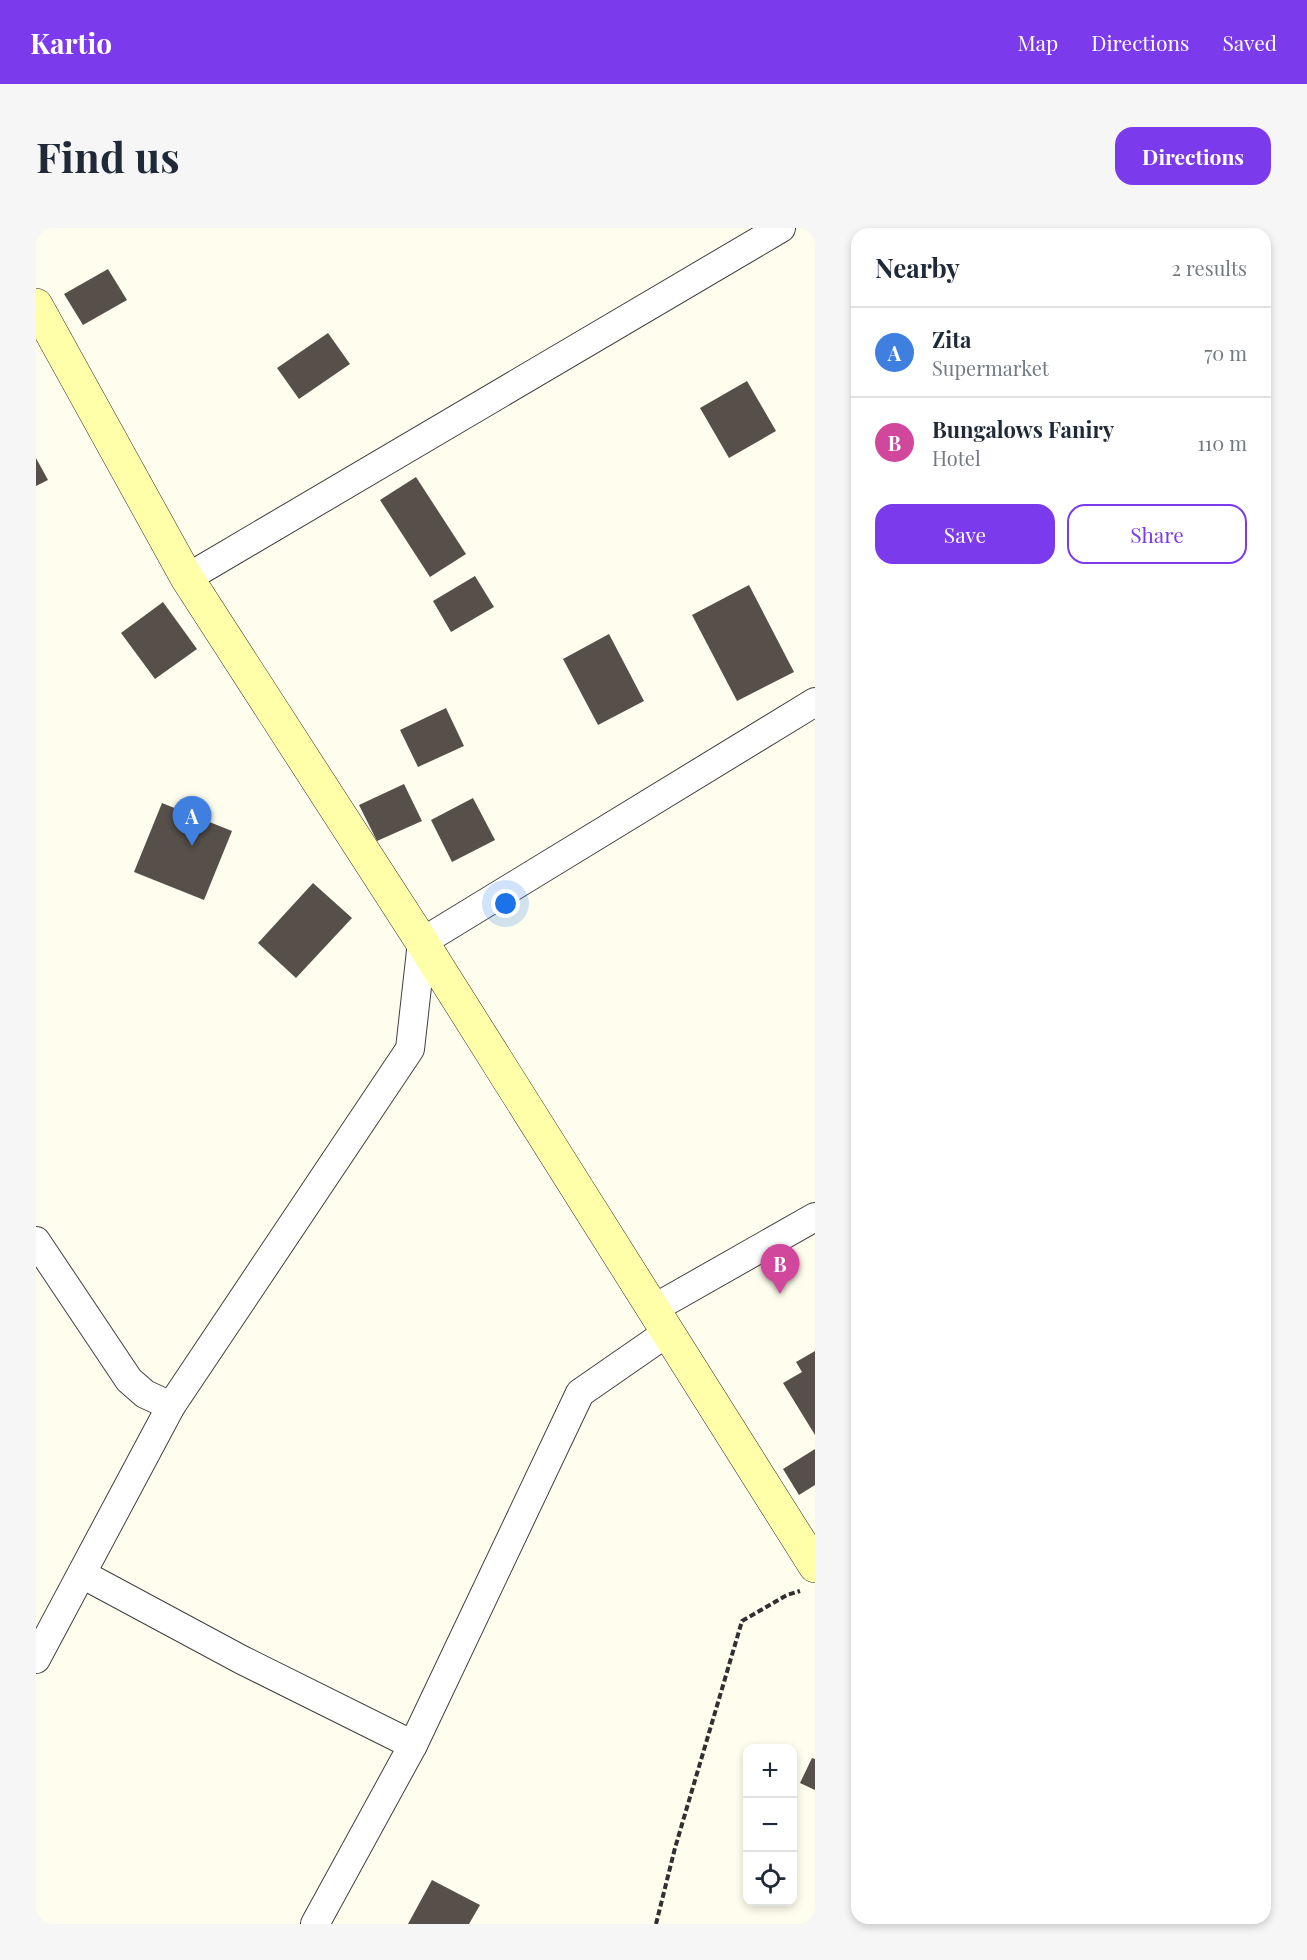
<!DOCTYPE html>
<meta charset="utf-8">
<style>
:root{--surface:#fff;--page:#f6f6f7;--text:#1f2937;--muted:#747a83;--line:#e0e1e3;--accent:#7c3aed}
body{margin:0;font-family:"Playfair Display",serif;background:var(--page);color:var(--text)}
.controls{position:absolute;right:18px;bottom:18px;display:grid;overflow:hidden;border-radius:12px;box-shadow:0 3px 9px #0003}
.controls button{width:54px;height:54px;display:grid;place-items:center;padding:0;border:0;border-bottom:2px solid var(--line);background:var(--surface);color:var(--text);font:30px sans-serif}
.you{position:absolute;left:470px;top:676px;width:21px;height:21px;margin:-15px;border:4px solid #fff;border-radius:50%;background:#1a73e8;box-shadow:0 0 0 9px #1a73e833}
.badge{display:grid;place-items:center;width:39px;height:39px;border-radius:50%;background:var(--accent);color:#fff;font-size:20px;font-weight:700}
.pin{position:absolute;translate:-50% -50px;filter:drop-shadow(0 2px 3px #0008)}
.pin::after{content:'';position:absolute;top:32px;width:21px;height:18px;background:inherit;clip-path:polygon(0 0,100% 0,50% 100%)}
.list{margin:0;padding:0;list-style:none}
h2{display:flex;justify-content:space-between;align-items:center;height:78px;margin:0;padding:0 24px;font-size:26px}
h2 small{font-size:20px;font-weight:400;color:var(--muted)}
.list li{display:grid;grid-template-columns:39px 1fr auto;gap:18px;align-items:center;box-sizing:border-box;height:90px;padding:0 24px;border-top:2px solid var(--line)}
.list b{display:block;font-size:22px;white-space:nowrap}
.list p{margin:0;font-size:20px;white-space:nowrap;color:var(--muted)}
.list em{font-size:20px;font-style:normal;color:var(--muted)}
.actions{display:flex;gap:12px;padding:18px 24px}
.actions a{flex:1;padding:14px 0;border:2px solid var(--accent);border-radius:18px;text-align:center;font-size:21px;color:var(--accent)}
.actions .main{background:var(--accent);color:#fff}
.icon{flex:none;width:33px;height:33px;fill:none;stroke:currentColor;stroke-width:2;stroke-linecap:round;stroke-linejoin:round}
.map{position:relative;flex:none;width:779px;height:1696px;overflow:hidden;border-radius:18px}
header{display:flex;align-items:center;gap:36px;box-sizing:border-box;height:84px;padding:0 30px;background:var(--accent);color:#fff}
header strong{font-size:28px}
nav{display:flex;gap:33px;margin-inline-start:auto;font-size:21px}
.intro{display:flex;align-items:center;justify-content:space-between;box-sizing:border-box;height:144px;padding:0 36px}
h1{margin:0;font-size:42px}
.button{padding:15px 27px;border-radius:18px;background:var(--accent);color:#fff;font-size:21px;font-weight:700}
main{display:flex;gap:36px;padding:0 36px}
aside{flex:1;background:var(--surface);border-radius:18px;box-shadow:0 3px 9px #0003}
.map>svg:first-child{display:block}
</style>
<header>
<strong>Kartio</strong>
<nav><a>Map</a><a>Directions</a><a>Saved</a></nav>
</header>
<div class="intro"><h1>Find us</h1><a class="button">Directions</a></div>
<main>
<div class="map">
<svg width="779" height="1696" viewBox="0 0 779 1696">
<rect width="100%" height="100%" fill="#fffeee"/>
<!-- building -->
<g fill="#57504a">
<polygon points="72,41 91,72 47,97 28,66"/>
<polygon points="292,105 314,136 263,171 241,140"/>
<polygon points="711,153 740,203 693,230 664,180"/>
<polygon points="0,230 12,252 0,258"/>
<polygon points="380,249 430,326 394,349 344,272"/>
<polygon points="439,348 458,379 415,404 397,373"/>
<polygon points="713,357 758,444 701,473 656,387"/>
<polygon points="127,374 161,421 119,451 85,405"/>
<polygon points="573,406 608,473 562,497 527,431"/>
<polygon points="410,480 428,518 382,539 364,502"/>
<polygon points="368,556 386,593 341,613 323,577"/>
<polygon points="437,570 459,612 416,634 395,592"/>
<polygon points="126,575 196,603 168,672 98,644"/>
<polygon points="277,655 316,690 260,750 222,715"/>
<polygon points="779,1123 779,1207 747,1155 766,1144 760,1134"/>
<polygon points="779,1221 779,1257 763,1267 747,1241"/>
<polygon points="776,1530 779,1531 779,1562 764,1555"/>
<polygon points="396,1652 444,1677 433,1696 372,1696"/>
</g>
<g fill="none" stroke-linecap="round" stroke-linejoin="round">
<defs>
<g id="street">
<polyline points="151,350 745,0"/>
<polyline points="0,1013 93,1152 109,1166 135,1178"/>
<polyline points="617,1081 779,989"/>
<polyline points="46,1346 206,1432 377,1517"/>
<polyline points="0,1431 135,1178 374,821 386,714 779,474"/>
<polyline points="279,1696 377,1517 544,1165 632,1104"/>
</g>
<polyline id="secondary" points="0,77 151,350 386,714 779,1338"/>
</defs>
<!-- street casing -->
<use href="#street" stroke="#414141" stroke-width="30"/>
<!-- secondary casing -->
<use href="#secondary" stroke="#303030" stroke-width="34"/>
<!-- path -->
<polyline stroke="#303030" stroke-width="4" stroke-dasharray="6 3" stroke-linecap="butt" points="620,1696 639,1620 706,1393 751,1367 764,1363"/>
<!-- street -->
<use href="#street" stroke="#fff" stroke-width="28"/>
<!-- secondary -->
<use href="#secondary" stroke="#ffffa9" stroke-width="33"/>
</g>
</svg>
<div class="controls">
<button>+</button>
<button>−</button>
<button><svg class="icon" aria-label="locate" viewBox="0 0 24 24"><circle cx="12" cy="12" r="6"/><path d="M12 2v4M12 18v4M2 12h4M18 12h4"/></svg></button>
</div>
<div class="you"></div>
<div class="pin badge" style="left:156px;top:618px;background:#3f7fe0">A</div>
<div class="pin badge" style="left:744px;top:1066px;background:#d1479c">B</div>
</div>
<aside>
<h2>Nearby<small>2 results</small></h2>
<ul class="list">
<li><span class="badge" style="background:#3f7fe0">A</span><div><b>Zita</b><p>Supermarket</p></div><em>70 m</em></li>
<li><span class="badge" style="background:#d1479c">B</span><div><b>Bungalows Faniry</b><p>Hotel</p></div><em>110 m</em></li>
</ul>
<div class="actions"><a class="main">Save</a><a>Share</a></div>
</aside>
</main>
